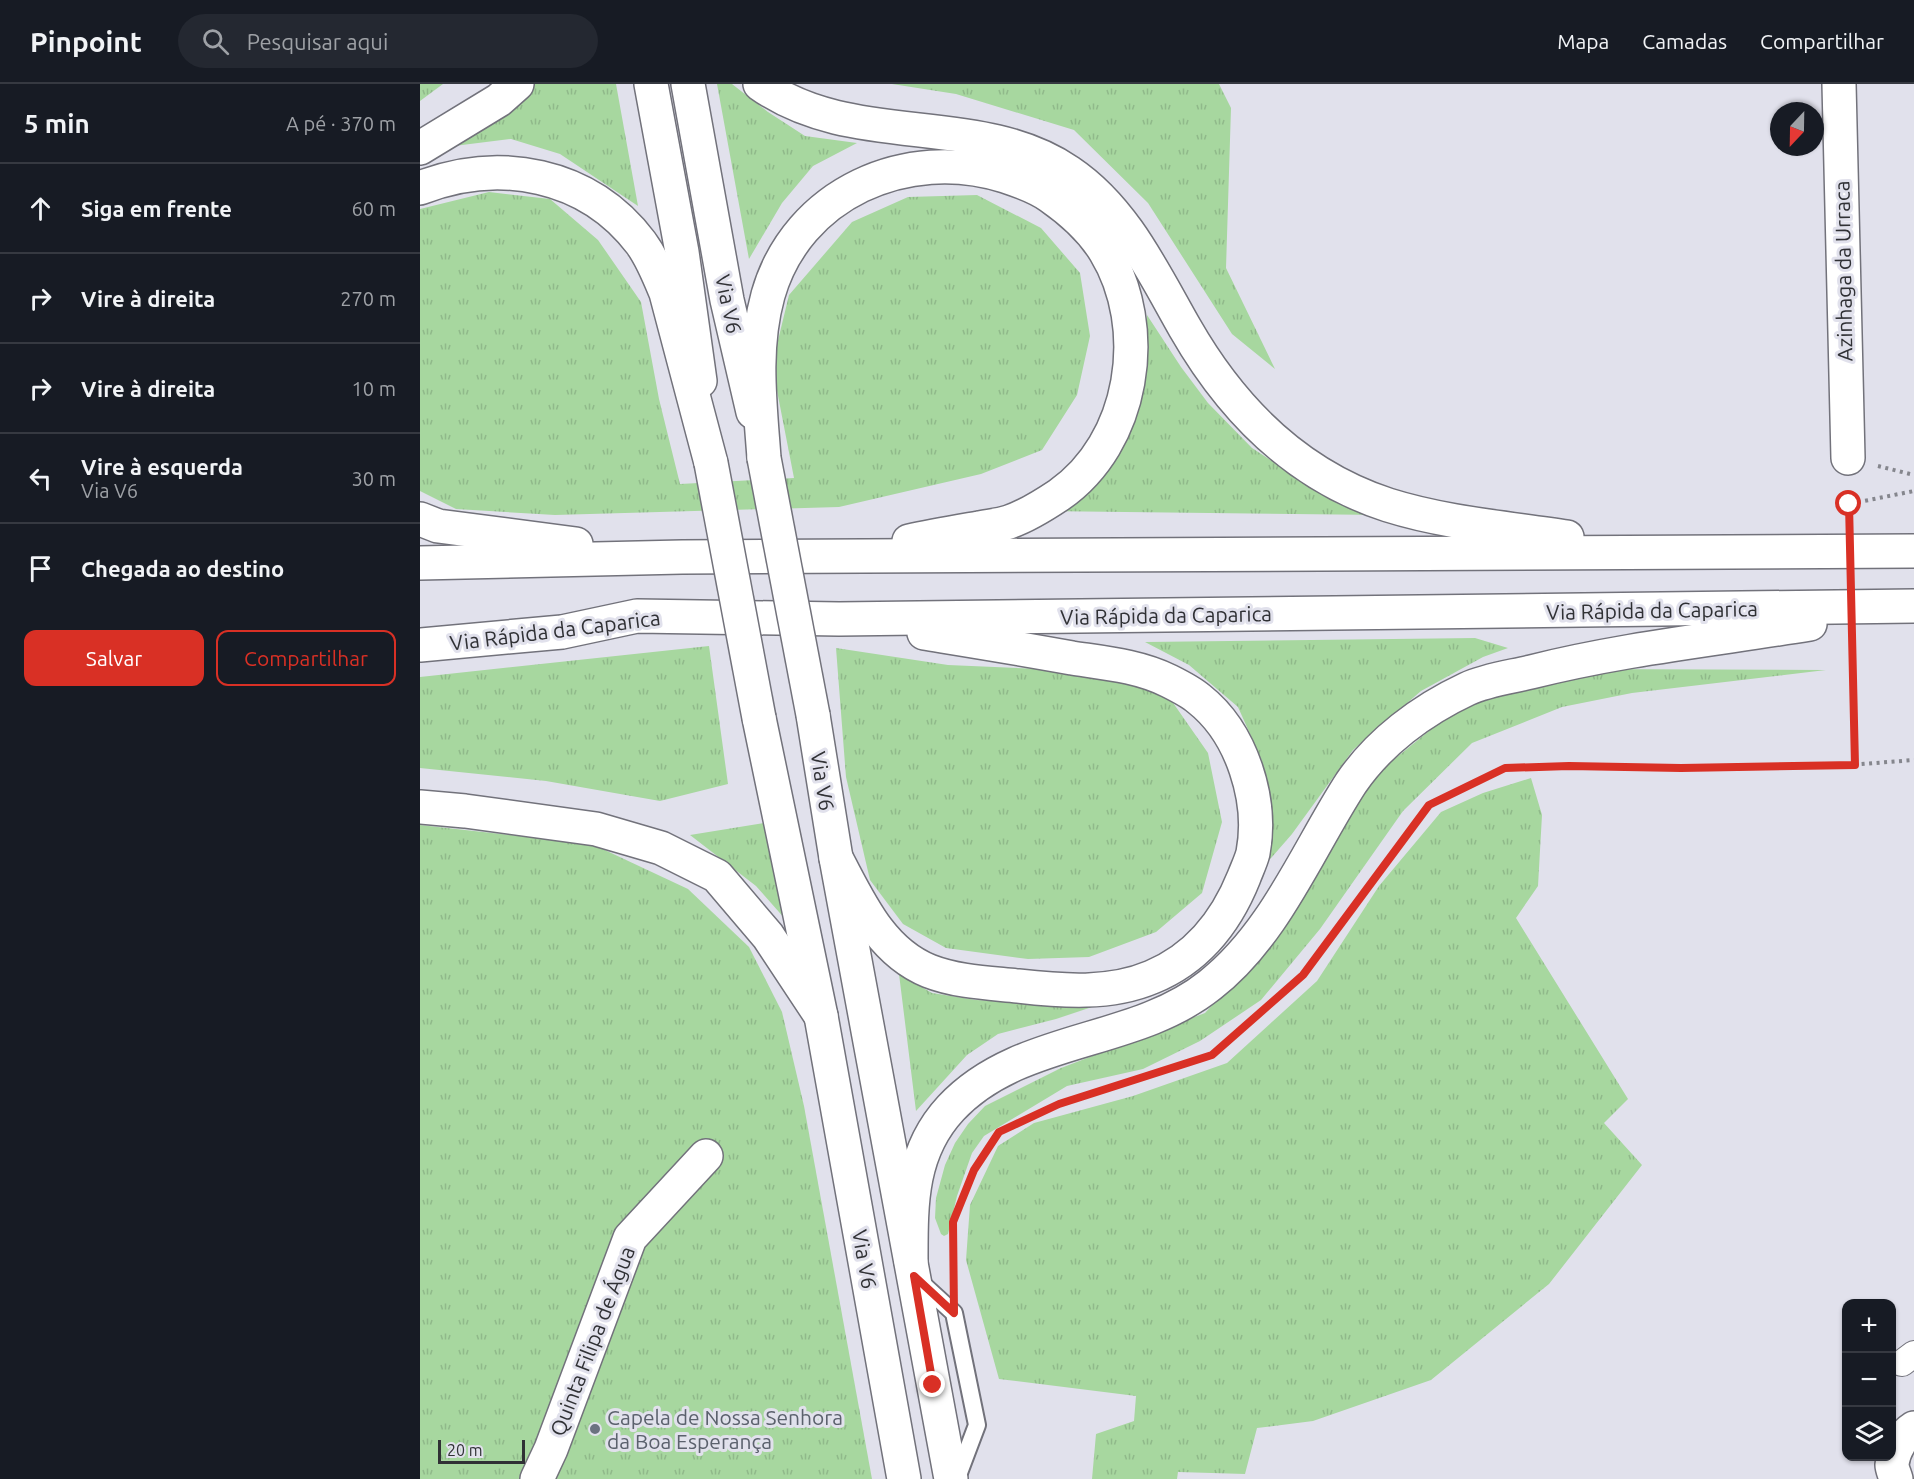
<!DOCTYPE html>
<html lang="pt">
<meta charset="utf-8">
<style>
:root{--surface:#171b24;--page:#242831;--text:#f1f3f6;--muted:#9ea1a6;--line:#363941;--accent:#d93025}
body{margin:0;font-family:Ubuntu,sans-serif;background:var(--page);color:var(--text)}
.controls{position:absolute;right:18px;bottom:18px;display:grid;overflow:hidden;border-radius:12px;box-shadow:0 2px 4px #0004}
.controls button{width:54px;height:54px;display:grid;place-items:center;padding:0;border:0;border-bottom:2px solid var(--line);background:var(--surface);color:var(--text);font:30px sans-serif}
.compass{position:absolute;left:1350px;top:18px;width:54px;height:54px;border-radius:50%;background:var(--surface);box-shadow:0 2px 4px #0004;rotate:202deg}
.scale{position:absolute;left:18px;bottom:15px;width:87px;box-sizing:border-box;padding-left:6px;border:3px solid #303135;border-top:0;font-size:16px;line-height:21px;white-space:nowrap;color:#303135;-webkit-text-stroke:4px #e1e1ec;paint-order:stroke}
.stop{position:absolute;width:18px;height:18px;margin:-14px;border:4px solid #d93025;border-radius:50%;background:#fff}
.stop.end{background:#d93025;border-color:#fff;box-shadow:0 2px 6px #0008}
.list{margin:0;padding:0;list-style:none}
h2{display:flex;justify-content:space-between;align-items:center;height:78px;margin:0;padding:0 24px;font-size:26px}
h2 small{font-size:20px;font-weight:400;color:var(--muted)}
.list li{display:grid;grid-template-columns:39px 1fr auto;gap:18px;align-items:center;box-sizing:border-box;height:90px;padding:0 24px;border-top:2px solid var(--line)}
.list b{display:block;font-size:22px;white-space:nowrap}
.list p{margin:0;font-size:20px;white-space:nowrap;color:var(--muted)}
.list em{font-size:20px;font-style:normal;color:var(--muted)}
.actions{display:flex;gap:12px;padding:18px 24px}
.actions a{flex:1;padding:14px 0;border:2px solid var(--accent);border-radius:12px;text-align:center;font-size:21px;color:var(--accent)}
.actions .main{background:var(--accent);color:#fff}
.icon{flex:none;width:33px;height:33px;fill:none;stroke:currentColor;stroke-width:2;stroke-linecap:round;stroke-linejoin:round}
.map{position:relative;flex:none;width:1494px;height:1395px;overflow:hidden}
header{display:flex;align-items:center;gap:36px;box-sizing:border-box;height:84px;padding:0 30px;background:var(--surface);border-bottom:2px solid var(--line)}
header strong{font-size:28px}
nav{display:flex;gap:33px;margin-inline-start:auto;font-size:21px}
.search{width:420px;height:54px;background:var(--page);display:flex;align-items:center;gap:15px;box-sizing:border-box;padding:0 21px;border-radius:33px;color:var(--muted);font-size:22px}
main{display:flex}
aside{flex:1;background:var(--surface)}
.map>svg:first-child{display:block}
</style>
<header>
<strong>Pinpoint</strong>
<div class="search"><svg class="icon" aria-label="search" viewBox="0 0 24 24"><circle cx="10" cy="10" r="6"/><path d="M15 15l6 6"/></svg>Pesquisar aqui</div>
<nav><a>Mapa</a><a>Camadas</a><a>Compartilhar</a></nav>
</header>
<main>
<aside>
<h2>5 min<small>A pé · 370 m</small></h2>
<ul class="list">
<li><svg class="icon" aria-label="ahead" viewBox="0 0 24 24"><path d="M12 20V5M6 11l6-6 6 6"/></svg><div><b>Siga em frente</b></div><em>60 m</em></li>
<li><svg class="icon" aria-label="right" viewBox="0 0 24 24"><path d="M7 20v-9h11M14 6l5 5-5 5"/></svg><div><b>Vire à direita</b></div><em>270 m</em></li>
<li><svg class="icon" aria-label="right" viewBox="0 0 24 24"><path d="M7 20v-9h11M14 6l5 5-5 5"/></svg><div><b>Vire à direita</b></div><em>10 m</em></li>
<li><svg class="icon" aria-label="left" viewBox="0 0 24 24"><path d="M17 20v-9H6M10 6l-5 5 5 5"/></svg><div><b>Vire à esquerda</b><p>Via V6</p></div><em>30 m</em></li>
<li><svg class="icon" aria-label="arrive" viewBox="0 0 24 24"><path d="M6 21V4h12l-3 4 3 4H6"/></svg><div><b>Chegada ao destino</b></div></li>
</ul>
<div class="actions"><a class="main">Salvar</a><a>Compartilhar</a></div>
</aside>
<div class="map">
<svg width="1494" height="1395" viewBox="0 0 1494 1395">
<defs>
<pattern id="grass-tufts" width="24" height="20" patternUnits="userSpaceOnUse" patternTransform="scale(1.5)"><rect width="24" height="20" fill="#a7d79f"/><path d="M3 7l-1-3M5 7V3M7 7l1-3M15 17l-1-3M17 17v-4M19 17l1-3" fill="none" stroke="#90b98a"/></pattern>
</defs>
<rect width="100%" height="100%" fill="#e1e1ec"/>
<!-- grass -->
<g fill="url(#grass-tufts)">
<polygon points="0,0 23,0 0,17"/>
<polygon points="110,0 196,0 218,122 140,70 91,55 26,63"/>
<polygon points="297,0 312,0 348,28 385,52 437,59 393,82 362,119 329,175"/>
<polygon points="472,0 799,0 811,24 806,184 855,285 812,250 728,119 654,46 536,10"/>
<polygon points="69,108 130,115 178,156 221,218 239,315 260,400 374,394 352,281 369,211 432,138 488,113 557,111 621,144 660,189 670,252 657,311 622,366 561,390 419,423 135,431 36,425 0,407 0,125"/>
<polygon points="727,231 761,283 788,319 832,364 897,406 962,431 621,427 676,390 726,268"/>
<polygon points="1055,554 1088,564 1063,573 1001,607 933,666 872,750 844,782 848,755 842,677 818,623 769,581 725,558"/>
<polygon points="289,562 308,700 240,717 126,697 0,684 0,593"/>
<polygon points="416,564 528,581 669,587 749,613 788,669 802,738 782,809 736,848 669,873 608,875 526,864 483,840 450,796 426,693"/>
<polygon points="1157,585 1406,586 1212,609 1142,623 1052,659 983,727 900,845 841,916 780,957 723,985 647,1002 564,1052 552,1069 537,1112 528,1150 524,1152 521,1150 515,1134 516,1114 525,1081 535,1059 548,1040 565,1022 641,984 785,929 843,866 956,690 1041,621"/>
<polygon points="1111,694 1122,731 1118,802 1096,834 1208,1015 1184,1039 1222,1081 1129,1200 1011,1296 893,1337 837,1344 825,1390 758,1388 757,1395 672,1395 676,1350 714,1337 716,1312 579,1295 546,1176 550,1121 578,1062 614,1039 713,1012 807,979 897,897 959,802 1021,728 1063,709"/>
<polygon points="344,739 366,836 336,802 270,751"/>
<polygon points="0,741 172,760 268,805 329,863 362,928 384,1022 452,1395 0,1395"/>
<polygon points="479,890 512,909 556,916 675,922 636,935 578,950 547,971 496,1027"/>
</g>
<g fill="none" stroke-linecap="round" stroke-linejoin="round">
<defs>
<polyline id="service" points="498,1196 534,1229 557,1341 537,1394"/>
<polyline id="pedestrian" points="1482,1279 1494,1270"/>
<g id="minor">
<polyline points="1419,0 1428,374"/>
<polyline points="117,1395 131,1365 210,1154 286,1072"/>
<path d="M1476,1395C1475,1391 1472,1385 1472,1381C1473,1366 1483,1351 1494,1344"/>
</g>
<g id="secondary">
<polyline points="231,0 262,168 280,297"/>
<polyline points="268,0 307,216 333,328"/>
<polyline points="393,631 416,774 531,1395"/>
<polyline points="339,634 401,932 484,1395"/>
</g>
<g id="trunk">
<path d="M340,0C432,66 559,26 649,88C704,125 733,188 765,244C812,326 876,391 968,421C1025,439 1088,444 1147,453"/>
<polyline points="0,64 79,16 97,0"/>
<path d="M0,104C79,73 168,89 221,159C232,174 239,192 246,209L291,379"/>
<path d="M344,374C340,319 333,265 348,211C377,109 487,61 585,92C600,97 618,103 631,113C651,127 672,146 685,167C732,244 714,359 639,411C624,421 607,432 589,438C580,441 569,442 559,444C536,448 512,452 489,457"/>
<polyline points="0,435 18,442 156,460"/>
<polyline points="0,479 262,473 1494,467"/>
<polyline points="0,561 142,548 217,532 419,535 1494,522"/>
<polyline points="0,723 45,727 176,745 241,764 297,792 348,852 401,932"/>
<path d="M416,774C439,817 460,867 509,887C537,898 569,899 598,902C642,907 690,911 732,893C778,874 806,838 824,793C827,785 831,777 833,769C843,716 822,649 779,615C771,608 759,602 749,597C719,582 685,579 652,574C603,565 553,557 504,549"/>
<path d="M491,1177C491,1120 490,1068 531,1024C599,951 714,962 790,901C855,850 887,767 931,699C959,658 1002,626 1047,605C1066,596 1090,593 1111,588C1202,565 1297,555 1390,540"/>
</g>
</defs>
<!-- service casing -->
<use href="#service" stroke="#72727b" stroke-width="20"/>
<!-- pedestrian casing -->
<use href="#pedestrian" stroke="#72727b" stroke-width="28"/>
<!-- minor casing -->
<use href="#minor" stroke="#72727b" stroke-width="36"/>
<!-- secondary casing -->
<use href="#secondary" stroke="#72727b" stroke-width="36"/>
<!-- trunk casing -->
<use href="#trunk" stroke="#72727b" stroke-width="36"/>
<!-- path -->
<g stroke="#85868d" stroke-width="4" stroke-dasharray="3 4.5" stroke-linecap="butt">
<polyline points="1458,382 1494,391"/>
<polyline points="534,1198 533,1138 554,1086 579,1048 639,1020 792,971 883,891 1009,721 1085,684 1149,682 1261,684 1417,682 1494,676"/>
</g>
<!-- service -->
<use href="#service" stroke="#fff" stroke-width="16"/>
<!-- pedestrian -->
<use href="#pedestrian" stroke="#fff" stroke-width="26"/>
<!-- minor -->
<use href="#minor" stroke="#fff" stroke-width="33"/>
<!-- secondary -->
<use href="#secondary" stroke="#fff" stroke-width="33"/>
<!-- trunk -->
<use href="#trunk" stroke="#fff" stroke-width="33"/>
<defs>
<g id="secondary-bridge">
<polyline points="344,374 393,631"/>
<polyline points="291,379 339,634"/>
</g>
</defs>
<!-- secondary-bridge casing -->
<use href="#secondary-bridge" stroke="#72727b" stroke-width="36" stroke-linecap="butt"/>
<!-- path-bridge -->
<polyline stroke="#85868d" stroke-width="4" stroke-dasharray="3 4.5" stroke-linecap="butt" points="1435,681 1429,420 1494,407"/>
<!-- secondary-bridge -->
<use href="#secondary-bridge" stroke="#fff" stroke-width="33"/>
</g>
<g fill="none" stroke-linecap="round" stroke-linejoin="round">
<!-- route -->
<polyline stroke="#d93025" stroke-width="8" points="513,1301 494,1192 534,1229 533,1138 554,1086 579,1048 639,1020 792,971 883,891 1009,721 1085,684 1149,682 1261,684 1435,681 1429,420"/>
</g>
<!-- markers -->
<circle fill="#6b7280" stroke="#e1e1ec" stroke-width="2" cx="175" cy="1345" r="6"/>
<g text-anchor="middle" dominant-baseline="central" stroke-width="6" stroke-linejoin="round" paint-order="stroke">
<!-- street labels -->
<g font-size="21" fill="#303135" stroke="#e1e1ec">
<text transform="translate(1423 187) rotate(-91)">Azinhaga da Urraca</text>
<text transform="translate(309 220) rotate(78)">Via V6</text>
<text transform="translate(1232 526) rotate(-1)">Via Rápida da Caparica</text>
<text transform="translate(746 531) rotate(-1)">Via Rápida da Caparica</text>
<text transform="translate(135 546) rotate(-7)">Via Rápida da Caparica</text>
<text transform="translate(403 697) rotate(81)">Via V6</text>
<text transform="translate(445 1175) rotate(80)">Via V6</text>
<text transform="translate(172 1257) rotate(-69)">Quinta Filipa de Água</text>
</g>
<!-- worship labels -->
<g font-size="21" fill="#5b616d" stroke="#e1e1ec" text-anchor="start">
<text x="187" y="1333">Capela de Nossa Senhora<tspan x="187" dy="24">da Boa Esperança</tspan></text>
</g>
</g>
</svg>
<div class="controls">
<button>+</button>
<button>−</button>
<button><svg class="icon" aria-label="layers" viewBox="0 0 24 24"><path d="M12 4l9 5-9 5-9-5zM3 14l9 5 9-5"/></svg></button>
</div>
<svg class="compass" viewBox="-18 -18 36 36"><path d="M0-13l5 13h-10z" fill="#e53935"/><path d="M0 13l5-13h-10z" fill="#9ea1a6"/></svg>
<div class="scale">20 m</div>
<div class="stop" style="left:1429px;top:420px"></div>
<div class="stop end" style="left:513px;top:1301px"></div>
</div>
</main>
